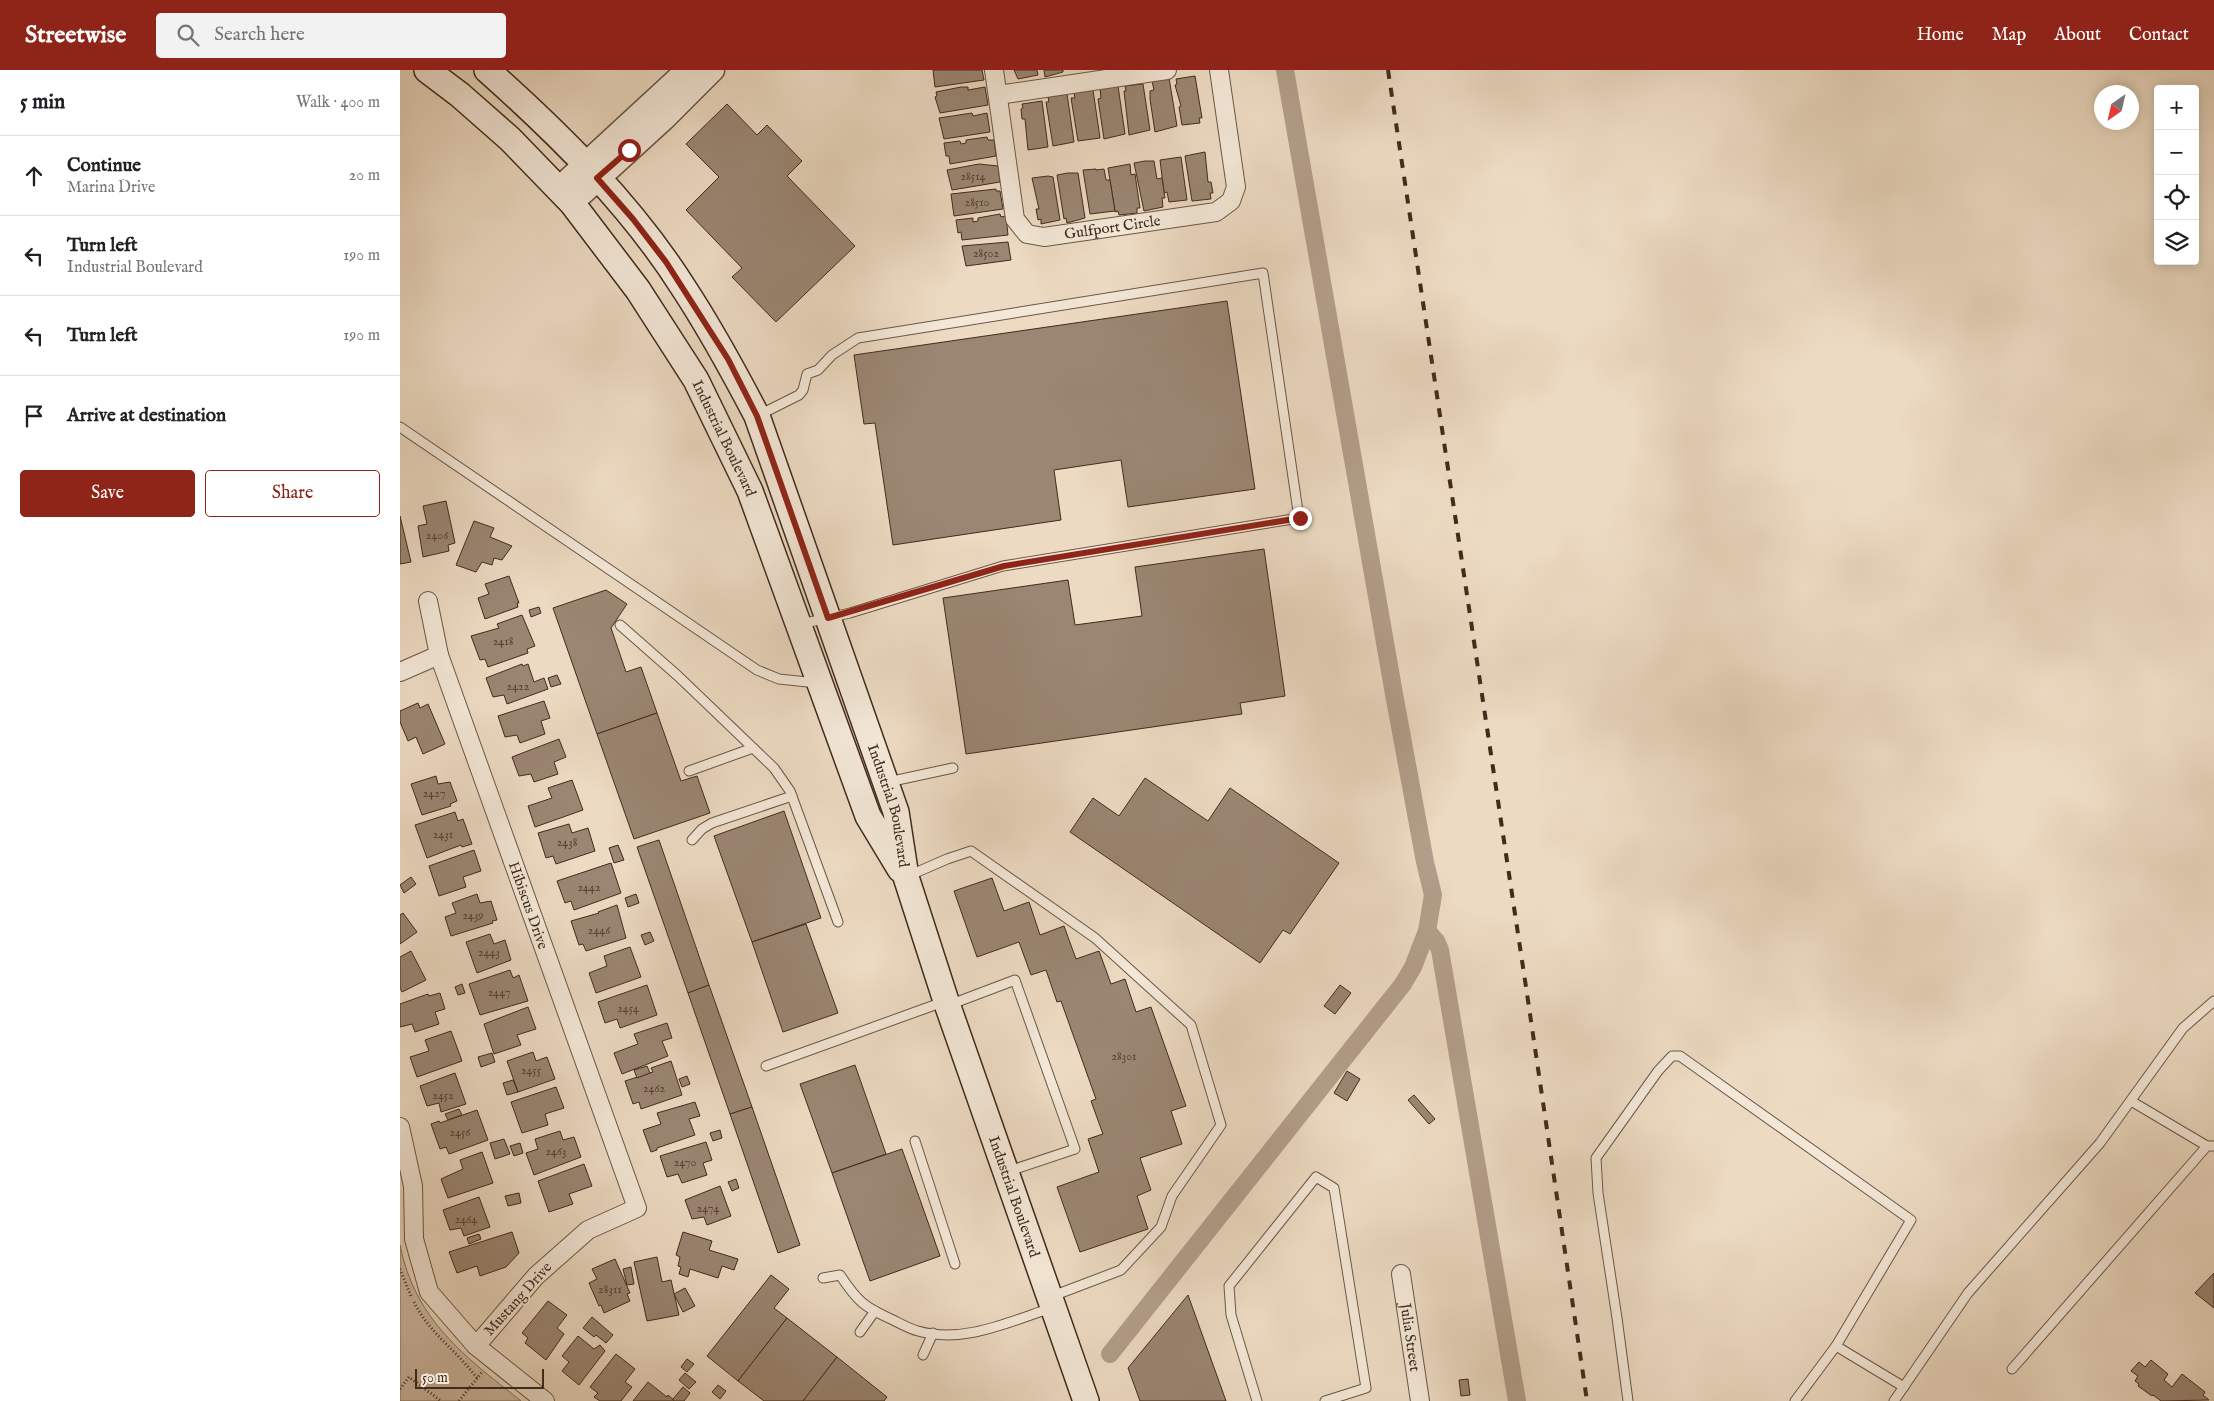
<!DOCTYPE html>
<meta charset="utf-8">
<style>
:root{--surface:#fff;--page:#f2f2f2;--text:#202124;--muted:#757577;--line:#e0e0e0;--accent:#8f2418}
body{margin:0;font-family:"IM FELL English",serif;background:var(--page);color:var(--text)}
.controls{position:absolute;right:15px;top:15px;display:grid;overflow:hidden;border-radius:5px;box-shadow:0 2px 12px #0003}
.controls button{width:45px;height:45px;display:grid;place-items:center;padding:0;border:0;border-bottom:1px solid var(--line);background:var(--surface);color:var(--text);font:25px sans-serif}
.compass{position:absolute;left:1694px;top:15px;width:45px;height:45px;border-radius:50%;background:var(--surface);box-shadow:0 2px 12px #0003;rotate:214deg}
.scale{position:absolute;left:15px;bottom:12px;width:129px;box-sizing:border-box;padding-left:5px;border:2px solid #412b1d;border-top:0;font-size:14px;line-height:18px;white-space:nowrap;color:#412b1d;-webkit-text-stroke:4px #f3e7d7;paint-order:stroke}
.stop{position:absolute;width:15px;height:15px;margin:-11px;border:4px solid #8f2418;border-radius:50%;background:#fff}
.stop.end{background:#8f2418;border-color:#fff;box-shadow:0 1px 5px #0008}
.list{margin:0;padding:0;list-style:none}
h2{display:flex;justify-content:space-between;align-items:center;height:65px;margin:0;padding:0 20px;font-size:21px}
h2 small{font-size:16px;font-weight:400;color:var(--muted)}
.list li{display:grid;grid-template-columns:32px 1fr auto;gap:15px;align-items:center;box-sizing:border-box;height:80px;padding:0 20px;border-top:1px solid var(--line)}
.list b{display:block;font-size:19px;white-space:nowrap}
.list p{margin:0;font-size:16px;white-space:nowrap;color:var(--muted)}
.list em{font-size:16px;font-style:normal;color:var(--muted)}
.actions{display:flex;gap:10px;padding:15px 20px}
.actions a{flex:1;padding:11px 0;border:1px solid var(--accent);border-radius:5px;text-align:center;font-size:18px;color:var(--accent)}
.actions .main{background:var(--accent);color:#fff}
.icon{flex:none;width:28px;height:28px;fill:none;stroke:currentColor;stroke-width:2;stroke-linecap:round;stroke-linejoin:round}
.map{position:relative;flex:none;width:1814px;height:1331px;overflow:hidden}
header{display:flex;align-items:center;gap:30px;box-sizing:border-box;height:70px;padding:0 25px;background:var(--accent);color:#fff}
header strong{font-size:24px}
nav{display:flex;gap:28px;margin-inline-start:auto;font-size:18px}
.search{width:350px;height:45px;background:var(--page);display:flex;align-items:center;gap:12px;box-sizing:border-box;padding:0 18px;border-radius:5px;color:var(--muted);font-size:19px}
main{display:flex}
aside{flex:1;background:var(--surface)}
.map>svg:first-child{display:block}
</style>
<header>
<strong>Streetwise</strong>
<div class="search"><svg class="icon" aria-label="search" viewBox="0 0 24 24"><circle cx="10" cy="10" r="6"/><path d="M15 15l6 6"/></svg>Search here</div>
<nav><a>Home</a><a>Map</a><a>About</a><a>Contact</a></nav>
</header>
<main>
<aside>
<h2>5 min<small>Walk · 400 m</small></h2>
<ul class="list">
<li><svg class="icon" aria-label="ahead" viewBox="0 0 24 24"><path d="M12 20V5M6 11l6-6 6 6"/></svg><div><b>Continue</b><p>Marina Drive</p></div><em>20 m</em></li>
<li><svg class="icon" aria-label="left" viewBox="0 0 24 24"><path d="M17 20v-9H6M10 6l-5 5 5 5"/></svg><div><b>Turn left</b><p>Industrial Boulevard</p></div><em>190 m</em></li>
<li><svg class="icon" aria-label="left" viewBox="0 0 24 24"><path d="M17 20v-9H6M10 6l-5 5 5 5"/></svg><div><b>Turn left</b></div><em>190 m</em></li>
<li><svg class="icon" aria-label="arrive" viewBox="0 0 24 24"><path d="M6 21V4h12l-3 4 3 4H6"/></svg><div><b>Arrive at destination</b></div></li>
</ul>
<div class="actions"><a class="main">Save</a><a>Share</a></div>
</aside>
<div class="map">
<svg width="1814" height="1331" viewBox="0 0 1814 1331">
<rect width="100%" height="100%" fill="#ecdac2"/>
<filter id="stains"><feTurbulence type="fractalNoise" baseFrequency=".004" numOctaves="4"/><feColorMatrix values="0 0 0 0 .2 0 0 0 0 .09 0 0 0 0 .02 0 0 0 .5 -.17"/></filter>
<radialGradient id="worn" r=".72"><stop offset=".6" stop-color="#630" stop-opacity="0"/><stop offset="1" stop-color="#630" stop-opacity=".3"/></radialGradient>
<!-- green -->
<path fill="#cfbca6" stroke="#887462" d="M0,1175C15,1250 64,1286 121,1331H0Z"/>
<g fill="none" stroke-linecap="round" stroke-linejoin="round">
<!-- canal -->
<g stroke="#b29e8a" stroke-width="18">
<polyline points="1027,861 1036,871 1040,880 1117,1331"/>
<polyline points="710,1284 1003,914 1013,897 1027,861 1033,825 1025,792 994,624 885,0"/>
</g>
</g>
<!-- building -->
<g fill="#9a8673" stroke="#412b1d">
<polygon points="533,0 582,0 584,10 535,17"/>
<polygon points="614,0 637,0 638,5 618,9"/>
<polygon points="644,0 663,0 663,2 645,7"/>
<polygon points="795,6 802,48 799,48 800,53 782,55 779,37 781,36 775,15 777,14 776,9"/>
<polygon points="769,8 777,56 755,62 750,29 750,21 754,20 752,11"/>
<polygon points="743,14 750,60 729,65 724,21 726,21 725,16"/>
<polygon points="718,16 725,64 704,69 698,29 701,28 700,18"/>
<polygon points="561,17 568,17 568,20 585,17 588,35 540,43 535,27 537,26 536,22"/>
<polygon points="693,20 700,68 678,71 671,28 675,28 674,23"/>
<polygon points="667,24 674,72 653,76 646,32 649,32 648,27"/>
<polygon points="642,31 648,77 628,80 625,49 622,49 621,39 623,38 622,34"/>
<polygon points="327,34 357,65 367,55 402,91 387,106 455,176 376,252 332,207 342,198 286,140 319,107 286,74"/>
<polygon points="572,43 573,46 587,43 590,62 544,69 539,48"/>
<polygon points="587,67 588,70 594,70 596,86 550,94 549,86 546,86 544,73 560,71 561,74 566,73 566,70"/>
<polygon points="805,82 808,112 811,112 813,123 810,123 811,129 792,131 785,86"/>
<polygon points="781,87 787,130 769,132 767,122 764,123 760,90"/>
<polygon points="745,91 754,91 757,109 762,108 765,128 762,128 763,137 744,141 734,93"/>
<polygon points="579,94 598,96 600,112 552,120 547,100"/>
<polygon points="730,94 731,105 735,104 740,138 737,138 737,143 719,145 718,141 715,142 708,98"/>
<polygon points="696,99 696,100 704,99 706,110 710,110 715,141 690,144 683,100"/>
<polygon points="668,103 678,103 685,148 667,153 666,148 664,149 657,105"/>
<polygon points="648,106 653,107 660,150 641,154 641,149 638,150 636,139 639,139 632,108"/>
<polygon points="596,119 596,121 600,121 603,139 554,146 551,124"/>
<polygon points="600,144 601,147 606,146 608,165 562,170 561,162 558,163 556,150 573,148 573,152 578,151 578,148"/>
<polygon points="608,172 611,190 566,196 562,176"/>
<polygon points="827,231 855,419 728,437 721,390 654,400 661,450 493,475 475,353 464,354 454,285"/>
<polygon points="46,431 55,473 48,475 49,481 23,487 18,456 27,454 23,436"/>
<polygon points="0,446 11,492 0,494"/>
<polygon points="74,451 94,458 90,467 112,476 102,490 94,488 92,495 82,492 76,502 56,495"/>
<polygon points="864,479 885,626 840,633 842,644 566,684 543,528 668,510 675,555 742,546 735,497"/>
<polygon points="109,506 119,533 117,533 118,537 85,549 78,528 89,524 85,514"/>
<polygon points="206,520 227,534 211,558 226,602 241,597 257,643 197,664 153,538"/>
<polygon points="139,537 141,543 131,547 129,540"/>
<polygon points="122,545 135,576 127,579 128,583 88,597 85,589 80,590 71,566 99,558 97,554"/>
<polygon points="122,594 123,596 128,594 134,612 144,608 148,619 107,634 104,625 93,627 86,608"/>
<polygon points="157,605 161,614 151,617 148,608"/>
<polygon points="144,631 150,648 141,651 145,664 120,673 117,665 105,667 98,646"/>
<polygon points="18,633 20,638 28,634 45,674 23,684 16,667 8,671 0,652 0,641"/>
<polygon points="257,643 281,711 297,706 310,743 234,769 197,664"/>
<polygon points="159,669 166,687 154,692 158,704 134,712 131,704 119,706 112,687"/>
<polygon points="36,706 38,714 50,712 57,731 50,734 51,736 22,745 11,714"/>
<polygon points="745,708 808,751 830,718 939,793 890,864 883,860 860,893 670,762 693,728 719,746"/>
<polygon points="172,710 183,740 135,757 128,736 152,728 148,718"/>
<polygon points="384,741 421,848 352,872 314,766"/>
<polygon points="55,742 58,751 63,749 72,774 62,777 61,775 27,788 15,755"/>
<polygon points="169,754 172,763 188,758 195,781 156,794 153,786 146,788 138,763"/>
<polygon points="259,770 309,915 288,923 237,777"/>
<polygon points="218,775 224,790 214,793 209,778"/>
<polygon points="74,780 81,801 63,807 66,817 39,826 29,796"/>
<polygon points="211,793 221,823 174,840 171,831 165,833 157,811"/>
<polygon points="11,807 16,814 4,823 0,815"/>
<polygon points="592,808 604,841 629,832 640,865 664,856 676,889 699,881 711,914 725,909 736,942 751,937 786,1036 771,1041 782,1074 740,1088 751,1120 737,1126 748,1159 680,1182 657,1117 699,1102 688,1069 703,1064 691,1031 696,1029 661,931 657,932 646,900 631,905 619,872 577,887 554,821"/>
<polygon points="77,824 80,833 91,831 97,850 92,851 93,853 51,866 45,847 56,843 52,833"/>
<polygon points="236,824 239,833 228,837 225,828"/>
<polygon points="217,835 226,868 186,881 183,874 179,875 171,851 199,843 198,842"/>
<polygon points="3,843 17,862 0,874 0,845"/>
<polygon points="406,854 438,943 383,962 352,872"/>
<polygon points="250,862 254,871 245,875 241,865"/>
<polygon points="90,864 94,874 105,870 111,890 77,903 66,872"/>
<polygon points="230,877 241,907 196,923 189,903 207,896 204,886"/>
<polygon points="11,881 26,910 2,922 0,918 0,887"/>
<polygon points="110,900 113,908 119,905 128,931 80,945 69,914"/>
<polygon points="62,914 65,923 58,925 55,917"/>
<polygon points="247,915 257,945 220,958 217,949 205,953 198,932"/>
<polygon points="309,915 352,1037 330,1044 288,923"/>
<polygon points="940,915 951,923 935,944 924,936"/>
<polygon points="40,923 45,939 35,942 39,954 15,962 12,954 0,957 0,934 28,924 29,926"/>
<polygon points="128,937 136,959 117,965 121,975 94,984 84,954"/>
<polygon points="267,953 272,968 262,971 268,986 222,1004 214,983 238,974 234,964"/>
<polygon points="51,961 62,991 17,1007 10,987 29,981 25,970"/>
<polygon points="133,982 136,991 147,987 155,1009 118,1022 107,991"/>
<polygon points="92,983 95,992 81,997 78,987"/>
<polygon points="271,991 282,1025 241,1039 239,1032 233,1034 225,1011 253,1002 251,998"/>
<polygon points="455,995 486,1084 432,1103 400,1014"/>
<polygon points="247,996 250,1003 237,1008 234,1000"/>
<polygon points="947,1001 960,1009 947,1031 934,1023"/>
<polygon points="55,1003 66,1034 41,1042 39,1033 27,1036 20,1016"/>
<polygon points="287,1006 290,1014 282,1017 279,1009"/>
<polygon points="113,1010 118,1022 107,1025 103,1013"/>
<polygon points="156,1017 164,1038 145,1044 148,1055 122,1063 111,1032"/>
<polygon points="1014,1025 1035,1049 1029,1054 1008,1030"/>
<polygon points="295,1032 300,1046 289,1049 295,1065 257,1078 257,1080 251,1082 243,1060 261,1054 257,1043"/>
<polygon points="352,1037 400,1175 378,1183 330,1044"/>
<polygon points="59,1039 62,1045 48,1050 45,1044"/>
<polygon points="77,1040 88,1070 49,1084 46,1077 40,1079 31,1054 39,1051 40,1053"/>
<polygon points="320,1060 322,1068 313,1071 310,1063"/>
<polygon points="160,1061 163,1070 174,1067 181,1087 134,1105 126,1083 138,1079 135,1069"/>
<polygon points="104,1069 110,1084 95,1089 90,1073"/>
<polygon points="306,1072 312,1090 303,1093 307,1105 282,1113 278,1104 267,1107 260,1086"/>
<polygon points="120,1073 123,1083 114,1086 110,1076"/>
<polygon points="502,1079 540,1186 470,1211 432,1103"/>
<polygon points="82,1082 93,1113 48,1128 41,1109 63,1099 60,1090"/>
<polygon points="184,1094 192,1116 169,1124 173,1134 149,1142 138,1111"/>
<polygon points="336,1109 339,1118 332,1121 328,1112"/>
<polygon points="320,1116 331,1146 307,1155 304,1147 292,1149 285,1130"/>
<polygon points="119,1123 121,1133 108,1136 105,1126"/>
<polygon points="79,1127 90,1157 64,1166 61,1158 50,1160 43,1140"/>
<polygon points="112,1162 119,1183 106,1197 80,1206 77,1196 57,1203 49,1182"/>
<polygon points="283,1162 312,1171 309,1180 338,1189 334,1200 322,1196 318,1208 290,1199 288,1207 279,1204 281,1197 278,1196 280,1187 276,1185"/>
<polygon points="79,1164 81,1169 69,1174 67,1168"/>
<polygon points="257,1187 262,1212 271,1210 279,1245 247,1251 234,1192"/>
<polygon points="215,1189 230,1223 227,1224 230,1231 204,1243 201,1235 199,1236 189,1213 197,1209 192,1199"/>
<polygon points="231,1197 234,1214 227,1215 223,1199"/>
<polygon points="1814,1203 1814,1238 1795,1223"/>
<polygon points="371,1205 389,1219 374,1238 387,1248 338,1311 307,1286"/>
<polygon points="285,1218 295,1236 283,1242 274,1224"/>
<polygon points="788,1225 826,1331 740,1331 728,1298"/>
<polygon points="148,1231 167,1245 157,1258 164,1264 146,1290 125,1273 128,1268 122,1263"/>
<polygon points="192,1247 213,1265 206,1273 196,1265 194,1267 183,1258"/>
<polygon points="387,1248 437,1287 403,1331 364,1331 338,1311"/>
<polygon points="178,1266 194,1279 200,1275 205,1281 179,1315 162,1301 169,1292 162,1286"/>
<polygon points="216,1284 235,1299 225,1312 232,1317 221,1331 200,1331 194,1327 198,1323 190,1317"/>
<polygon points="437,1287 487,1327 484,1331 403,1331"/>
<polygon points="287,1289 294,1294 287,1302 281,1297"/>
<polygon points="1751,1290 1768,1304 1764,1310 1772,1317 1782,1304 1805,1322 1803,1325 1809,1330 1761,1331 1753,1325 1752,1326 1738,1316 1739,1314 1735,1311 1738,1306 1731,1301 1739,1292 1745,1297"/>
<polygon points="285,1303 296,1312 289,1319 279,1310"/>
<polygon points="1068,1309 1070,1325 1061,1326 1059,1310"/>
<polygon points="248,1312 267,1327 268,1325 275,1331 233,1331"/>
<polygon points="318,1315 326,1321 320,1329 312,1322"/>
<polygon points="283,1317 290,1323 284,1331 274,1331 273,1329"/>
</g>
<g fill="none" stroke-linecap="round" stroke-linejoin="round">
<defs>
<g id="service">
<polyline points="357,346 399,325 403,320 407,304 418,300 432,285 458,268 863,203 899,448 603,496 450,543 401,554"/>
<polyline points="0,357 357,600 379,609 417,613"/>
<polyline points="220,555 278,606 374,698 390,721 438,852"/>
<polyline points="289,701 353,678"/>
<polyline points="488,712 553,698"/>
<polyline points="292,770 302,759 312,753 392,726"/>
<polyline points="508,806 547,789 571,781 695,868 791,955 821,1055 772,1126 761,1157 721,1200 650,1227"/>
<polyline points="549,935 615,910 675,1079 606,1102"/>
<polyline points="366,996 543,932"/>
<polyline points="1731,1031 1807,1076"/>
<polyline points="515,1071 555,1194"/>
<path d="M423,1208L440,1205C458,1232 464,1237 493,1250C501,1254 510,1259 518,1261C563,1274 609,1252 651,1238"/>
<polyline points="460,1262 475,1241"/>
<polyline points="523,1285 533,1263"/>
<polyline points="1612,1299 1807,1076 1814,1076"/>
<polyline points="857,1331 831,1245 829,1216 916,1107 934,1118 966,1318 925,1331"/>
<polyline points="1228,1331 1217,1248 1198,1123 1196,1088 1258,1001 1272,986 1280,986 1511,1150 1436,1276 1504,1317"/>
<polyline points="1395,1331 1436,1276"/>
<polyline points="1494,1331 1568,1223 1700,1073 1783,958 1814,931"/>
</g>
<g id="minor">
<path id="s1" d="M594,0L615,149L627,164L644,167L816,142L831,131L836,117L819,0"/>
<polyline points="598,25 767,0"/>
<path id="s2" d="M28,531L39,585L237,1138L188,1160L136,1206L76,1276"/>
<polyline points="0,602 39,585"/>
<polyline points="0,1057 13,1116 14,1169 29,1222 76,1276 145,1331"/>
<path id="s3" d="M1001,1204L1020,1331"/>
</g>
<g id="tertiary">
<polyline points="158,119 287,0"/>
<polyline points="172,133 265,48 313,0"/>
</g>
<g id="secondary">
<path id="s4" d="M27,0L60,25L110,69L172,133L238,220L296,310L350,421L468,746L500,799"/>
<path id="s5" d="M87,0C159,64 231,135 283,217C310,258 334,302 357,346L496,742L506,807L546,931L686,1331"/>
</g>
</defs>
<!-- service casing -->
<use href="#service" stroke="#6c5746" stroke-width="11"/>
<!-- minor casing -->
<use href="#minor" stroke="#6c5746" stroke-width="20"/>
<!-- tertiary casing -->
<use href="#tertiary" stroke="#6c5746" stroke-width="25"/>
<!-- secondary casing -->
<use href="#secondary" stroke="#412b1d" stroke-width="28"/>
<!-- path -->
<g stroke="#412b1d" stroke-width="3" stroke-dasharray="1 2.5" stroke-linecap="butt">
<polyline points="0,1199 11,1226"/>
<path d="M14,1232C29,1263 57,1281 77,1308"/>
<polyline points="0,1319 9,1307 41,1331"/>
<polyline points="59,1331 83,1301"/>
</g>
<!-- service -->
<use href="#service" stroke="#f3e7d7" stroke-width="9"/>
<!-- minor -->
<use href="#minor" stroke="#f3e7d7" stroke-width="18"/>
<!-- tertiary -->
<use href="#tertiary" stroke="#f3e7d7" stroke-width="22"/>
<!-- secondary -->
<use href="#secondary" stroke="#f3e7d7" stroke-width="25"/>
<!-- rail -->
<polyline stroke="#412b1d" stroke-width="4" stroke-dasharray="9 9" stroke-linecap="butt" points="988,0 1126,917 1187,1331"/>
</g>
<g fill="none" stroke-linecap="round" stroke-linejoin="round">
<!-- route -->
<polyline stroke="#8f2418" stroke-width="6" points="229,80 197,108 233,149 266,192 328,289 357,346 428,548 604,496 900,448"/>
</g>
<g text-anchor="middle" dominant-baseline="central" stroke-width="4" stroke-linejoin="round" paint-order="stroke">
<!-- number labels -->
<g font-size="12" fill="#574232">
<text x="573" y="106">28514</text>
<text x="577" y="132">28510</text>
<text x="586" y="183">28502</text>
<text x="37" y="465">2406</text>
<text x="103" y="571">2418</text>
<text x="118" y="616">2422</text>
<text x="34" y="723">2427</text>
<text x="43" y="764">2431</text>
<text x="167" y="772">2438</text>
<text x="189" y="817">2442</text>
<text x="73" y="845">2439</text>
<text x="199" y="860">2446</text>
<text x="89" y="882">2443</text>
<text x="99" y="922">2447</text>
<text x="228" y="938">2454</text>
<text x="724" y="986">28301</text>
<text x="131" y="1000">2455</text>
<text x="254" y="1018">2462</text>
<text x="43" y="1025">2452</text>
<text x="60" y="1062">2456</text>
<text x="156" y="1081">2463</text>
<text x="285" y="1092">2470</text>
<text x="308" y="1138">2474</text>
<text x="66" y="1149">2464</text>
<text x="210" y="1219">28311</text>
</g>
<!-- street labels -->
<g font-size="15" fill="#412b1d" stroke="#f3e7d7">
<text stroke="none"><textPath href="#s1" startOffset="256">Gulfport Circle</textPath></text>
<text stroke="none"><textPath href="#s4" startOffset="478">Industrial Boulevard</textPath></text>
<text stroke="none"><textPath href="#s5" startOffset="854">Industrial Boulevard</textPath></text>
<text stroke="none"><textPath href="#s2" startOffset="321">Hibiscus Drive</textPath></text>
<text stroke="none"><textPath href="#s5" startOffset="1265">Industrial Boulevard</textPath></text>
<text transform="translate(118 1229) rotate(-48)">Mustang Drive</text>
<text stroke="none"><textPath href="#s3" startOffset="64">Julia Street</textPath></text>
</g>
</g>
<rect width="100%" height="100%" filter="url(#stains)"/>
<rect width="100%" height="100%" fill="url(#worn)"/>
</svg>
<div class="controls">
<button>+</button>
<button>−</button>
<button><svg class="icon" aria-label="locate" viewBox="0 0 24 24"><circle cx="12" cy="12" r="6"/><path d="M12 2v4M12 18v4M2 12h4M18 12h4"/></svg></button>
<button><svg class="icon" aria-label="layers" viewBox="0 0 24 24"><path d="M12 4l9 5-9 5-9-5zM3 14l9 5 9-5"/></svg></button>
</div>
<svg class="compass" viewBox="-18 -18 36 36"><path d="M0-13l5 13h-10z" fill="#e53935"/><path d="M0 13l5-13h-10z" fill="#757577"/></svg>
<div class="scale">50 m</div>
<div class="stop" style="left:229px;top:80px"></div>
<div class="stop end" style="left:900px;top:448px"></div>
</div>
</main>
